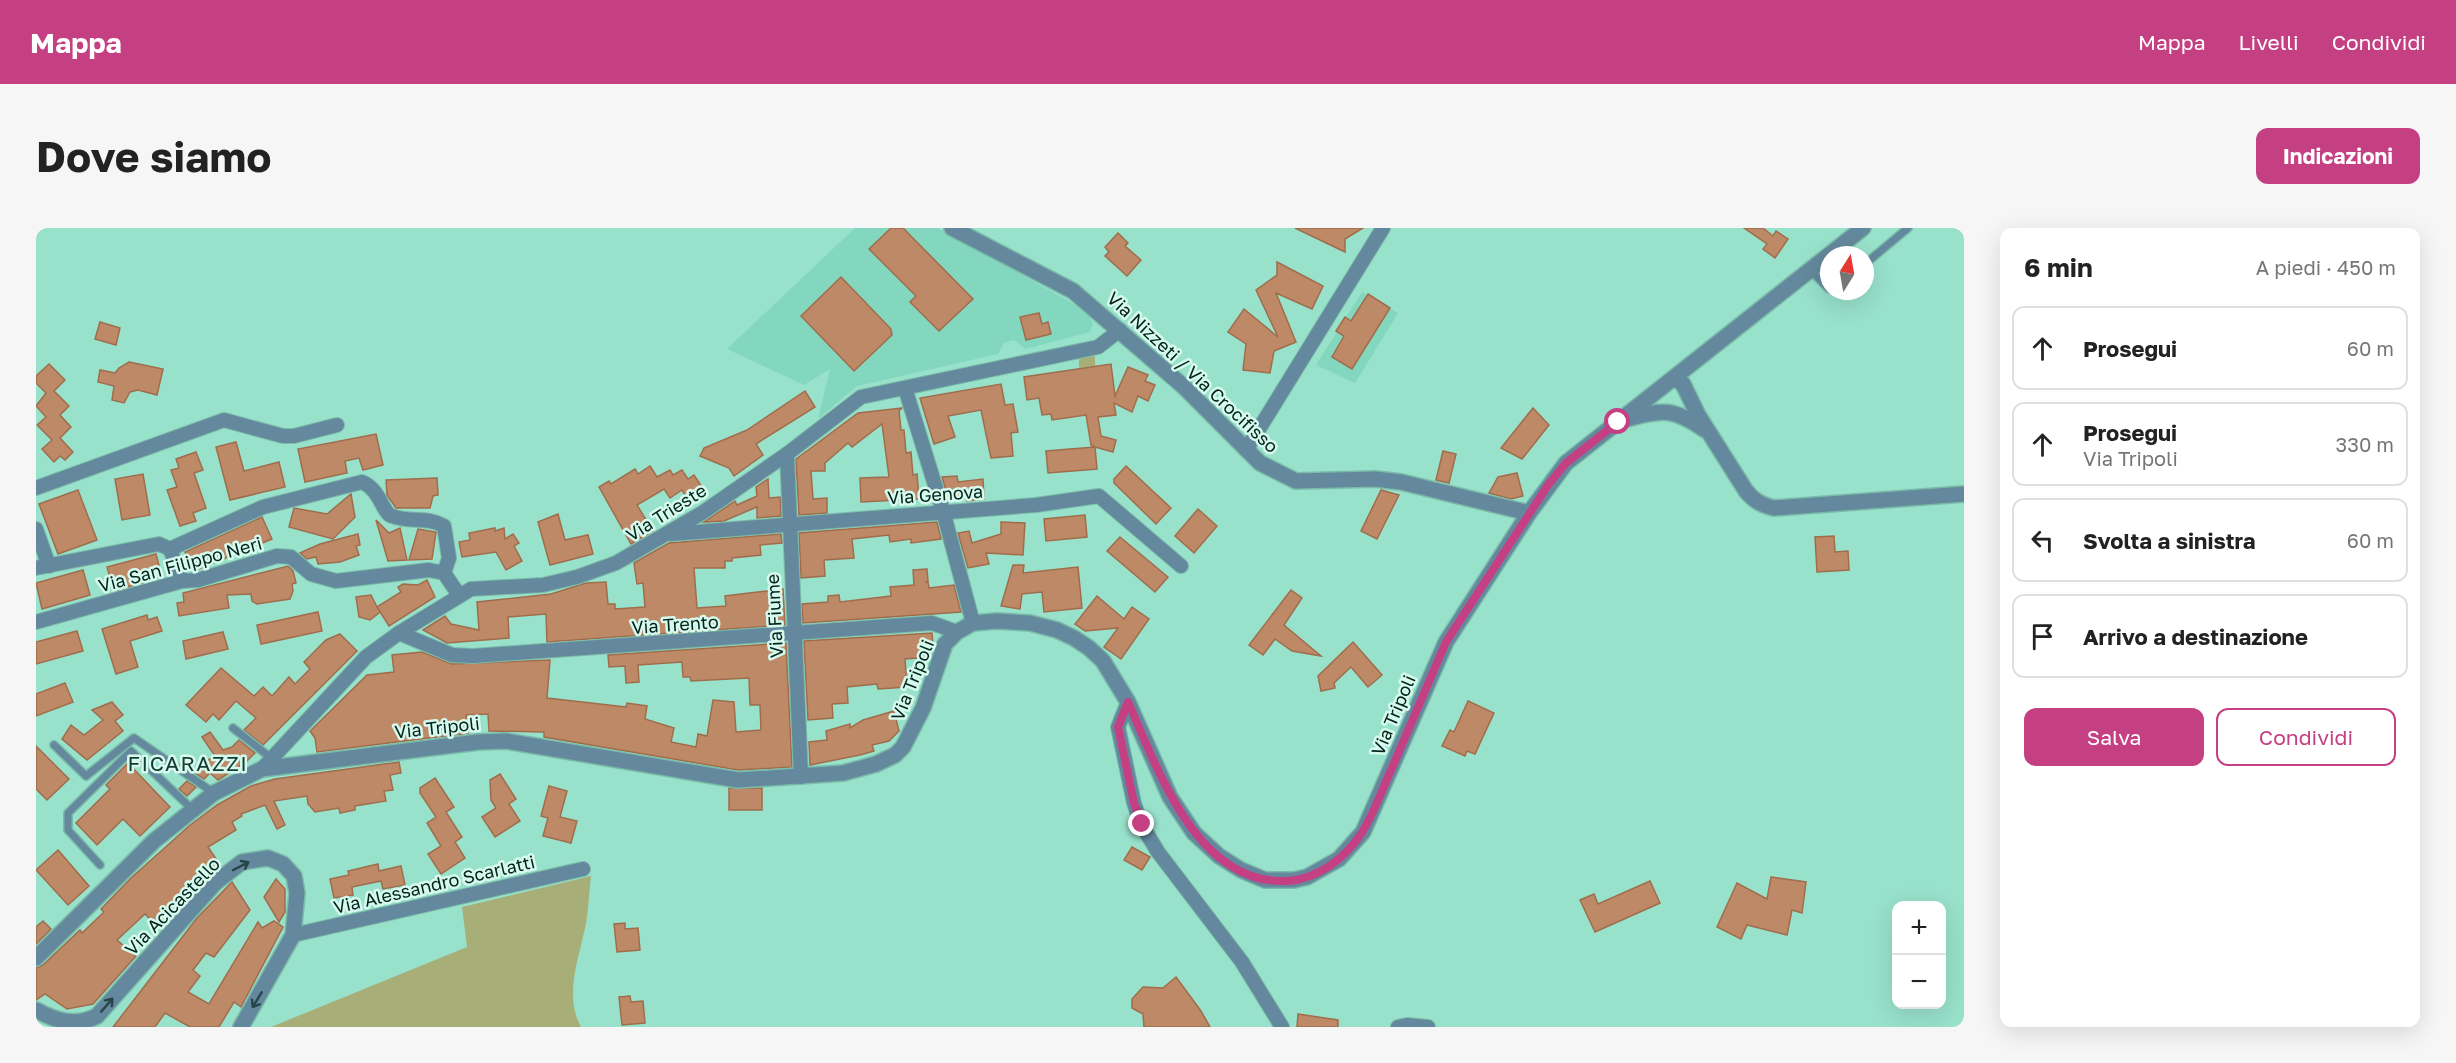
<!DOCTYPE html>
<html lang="it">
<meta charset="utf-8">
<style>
:root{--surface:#fff;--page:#f6f6f6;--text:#222;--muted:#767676;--line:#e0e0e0;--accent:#c54083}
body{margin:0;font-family:"Golos Text",sans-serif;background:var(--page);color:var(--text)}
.controls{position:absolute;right:18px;bottom:18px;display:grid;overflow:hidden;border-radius:12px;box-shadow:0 6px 24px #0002}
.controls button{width:54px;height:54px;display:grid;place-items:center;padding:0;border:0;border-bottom:2px solid var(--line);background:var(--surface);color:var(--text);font:30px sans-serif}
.compass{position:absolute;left:1784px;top:18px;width:54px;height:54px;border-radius:50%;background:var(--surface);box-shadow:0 6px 24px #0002;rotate:11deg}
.stop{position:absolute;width:18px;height:18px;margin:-14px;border:4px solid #c54083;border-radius:50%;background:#fff}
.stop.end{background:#c54083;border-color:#fff;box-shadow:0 2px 6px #0008}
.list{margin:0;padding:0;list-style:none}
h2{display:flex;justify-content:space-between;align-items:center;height:78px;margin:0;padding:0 24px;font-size:26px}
h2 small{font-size:20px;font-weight:400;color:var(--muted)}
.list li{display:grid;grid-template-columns:39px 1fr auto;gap:18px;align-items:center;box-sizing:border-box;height:84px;margin:0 12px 12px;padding:0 12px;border:2px solid var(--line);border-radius:12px}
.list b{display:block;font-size:22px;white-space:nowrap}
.list p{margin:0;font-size:20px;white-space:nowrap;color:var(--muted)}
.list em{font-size:20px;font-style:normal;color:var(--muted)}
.actions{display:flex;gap:12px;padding:18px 24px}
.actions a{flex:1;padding:14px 0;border:2px solid var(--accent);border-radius:12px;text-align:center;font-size:21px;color:var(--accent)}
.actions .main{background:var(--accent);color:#fff}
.icon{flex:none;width:33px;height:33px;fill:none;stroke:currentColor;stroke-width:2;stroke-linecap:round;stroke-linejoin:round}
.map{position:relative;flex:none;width:1928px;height:799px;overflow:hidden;border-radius:12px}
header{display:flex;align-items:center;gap:36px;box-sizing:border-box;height:84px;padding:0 30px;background:var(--accent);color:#fff}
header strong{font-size:28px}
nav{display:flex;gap:33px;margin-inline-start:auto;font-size:21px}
.intro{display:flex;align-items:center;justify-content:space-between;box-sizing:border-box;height:144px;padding:0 36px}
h1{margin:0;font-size:42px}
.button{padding:15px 27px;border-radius:12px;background:var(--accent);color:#fff;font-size:21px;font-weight:700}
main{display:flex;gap:36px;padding:0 36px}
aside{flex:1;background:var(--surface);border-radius:12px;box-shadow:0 6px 24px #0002}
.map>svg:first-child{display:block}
</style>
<header>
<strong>Mappa</strong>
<nav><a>Mappa</a><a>Livelli</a><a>Condividi</a></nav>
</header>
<div class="intro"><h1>Dove siamo</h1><a class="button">Indicazioni</a></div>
<main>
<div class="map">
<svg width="1928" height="799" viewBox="0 0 1928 799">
<rect width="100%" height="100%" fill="#98e1cb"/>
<!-- built -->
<g fill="#83d7be">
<polygon points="819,0 902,0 1052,84 1057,96 1054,104 989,121 978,112 968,115 962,126 821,158 782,191 794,141 768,157 691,121"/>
<polygon points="1326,64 1362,85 1319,155 1280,137"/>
</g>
<!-- green -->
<g fill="#a8ae78">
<polygon points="1059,128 1059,138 1043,140 1043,130"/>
<path d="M555,648C553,663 553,679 550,695C544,728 527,767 545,799H235L431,719L426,679Z"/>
</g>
<!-- building -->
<g fill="#be8967" stroke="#a06d4c" stroke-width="1.5">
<polygon points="855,0 867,0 937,71 903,103 874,74 880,68 833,21"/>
<polygon points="1259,0 1327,0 1309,11 1309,24"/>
<polygon points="1708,0 1727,0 1737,8 1740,3 1752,11 1739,30 1727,21 1731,16"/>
<polygon points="1082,5 1092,15 1089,18 1105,32 1091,48 1069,28 1073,24 1069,19"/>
<polygon points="1241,34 1287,58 1276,81 1240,65 1260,114 1238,123 1234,145 1207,142 1210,116 1192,104 1208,81 1242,109 1220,62 1241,47"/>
<polygon points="805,49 855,101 856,107 818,143 765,88"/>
<polygon points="1332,66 1354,80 1316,141 1296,129 1308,108 1300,103 1309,89 1315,93"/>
<polygon points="1003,85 1006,96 1012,94 1015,106 990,112 984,89"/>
<polygon points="64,94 84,100 80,117 59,111"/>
<polygon points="93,134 127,141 121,167 102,162 94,164 88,175 76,172 78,158 62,154 64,142 79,145 83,140"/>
<polygon points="13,136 29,152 18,163 33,178 24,187 35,199 24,210 37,224 29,232 24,228 18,234 6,221 16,212 1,197 10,189 0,178 10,165 0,155 0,148"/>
<polygon points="1075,136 1079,168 1092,139 1112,147 1109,153 1119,157 1112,173 1102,168 1096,184 1078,175 1080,187 1062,189 1065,208 1080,212 1077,224 1059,219 1061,241 1012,245 1010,223 1059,219 1055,217 1050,187 1016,192 1015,186 1006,187 1003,170 991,172 988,149"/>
<polygon points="965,156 969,177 977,176 982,204 975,205 977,228 955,230 945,182 912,188 919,209 898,216 884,170"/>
<polygon points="769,163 779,179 720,216 727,227 698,248 693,240 664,228 668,220 711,202"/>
<polygon points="866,180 863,183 865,202 868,202 870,225 875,224 877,247 881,246 883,271 825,274 824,250 853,249 846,196 816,219 812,215 789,235 789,243 775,243 777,271 791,270 791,285 763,287 760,231 822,185"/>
<polygon points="1497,180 1513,197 1486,231 1465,220"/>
<polygon points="340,206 347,237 327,242 323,230 309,233 311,245 269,254 262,221"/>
<polygon points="200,214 208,243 243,234 249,259 194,272 180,219"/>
<polygon points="1407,223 1420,226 1413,255 1400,252"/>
<polygon points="160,224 167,242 158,245 170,280 157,285 160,293 144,298 131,262 141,259 135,242 143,240 140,231"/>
<polygon points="614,238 621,249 634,242 637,247 646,242 652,251 658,247 668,262 652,272 646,262 634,270 628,261 601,277 617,303 595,316 563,259 573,253 575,256 599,241 602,246"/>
<polygon points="1090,238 1135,280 1120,296 1078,255 1078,251"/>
<polygon points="1481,245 1487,268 1475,271 1453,265 1462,249"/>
<polygon points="107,246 114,287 86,292 79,251"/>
<polygon points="921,248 922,254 947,251 948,271 931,273 931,269 912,270 906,249"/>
<polygon points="401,250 402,267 397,268 394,280 360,280 351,267 350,252"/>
<polygon points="732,251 733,270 744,269 745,288 721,290 721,279 688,293 668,294 699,273 701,277 721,268 720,259"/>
<polygon points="42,262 61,312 22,326 3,276"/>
<polygon points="1345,262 1363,267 1341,311 1325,303"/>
<polygon points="315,266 319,289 297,311 253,299 258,280 291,286"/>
<polygon points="1162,281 1181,298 1158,325 1139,308"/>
<polygon points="522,286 529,312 552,307 557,326 514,337 502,294"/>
<polygon points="1049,287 1051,309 1010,313 1008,291"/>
<polygon points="226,289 236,311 158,343 149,324"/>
<polygon points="340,292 353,305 364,300 371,332 352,333"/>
<polygon points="901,294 905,311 875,315 875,311 854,314 853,307 816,311 818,330 788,332 789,348 765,350 763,305"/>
<polygon points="965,294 989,295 987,327 950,325 953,336 932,340 922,305 933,303 936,315 965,306"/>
<polygon points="459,300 459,303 468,300 469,311 477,306 483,315 478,318 486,333 470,342 460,324 426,329 423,314 434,312 433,305"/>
<polygon points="382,301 400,304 396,331 373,332"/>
<polygon points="322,306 324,317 320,318 323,327 304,334 282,336 280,329 271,331 264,325 284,316"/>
<polygon points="745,306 746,315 724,317 725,327 696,330 696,333 689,333 689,340 658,340 661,380 690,378 689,368 747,361 749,397 511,414 510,386 472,389 473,410 411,415 387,402 409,388 415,396 443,402 441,374 515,366 550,355 570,354 572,376 579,376 579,381 609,379 607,355 601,356 598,335 633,315"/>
<polygon points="1798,308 1799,324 1812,323 1813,342 1781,344 1779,309"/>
<polygon points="1084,309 1132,349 1119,364 1071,323"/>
<polygon points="120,326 126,349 78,363 71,339"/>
<polygon points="977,337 988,337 987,345 1042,339 1046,380 1008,384 1006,364 986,366 984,381 965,378"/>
<polygon points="252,338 257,343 260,355 256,356 257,363 254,371 221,376 216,373 215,366 191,367 193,380 143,388 141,375 148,374 147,365"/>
<polygon points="891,341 892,353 889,354 892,354 893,360 918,357 925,384 767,395 766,376 792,374 792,368 803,367 804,374 855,368 854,359 878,357 877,342"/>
<polygon points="47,342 54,367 6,381 0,355"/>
<polygon points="391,352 399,369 353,398 341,379 344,384 334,392 323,389 320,369 335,367 341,379 365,364 362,359 367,356 382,357"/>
<polygon points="1255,362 1266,370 1248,397 1285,428 1256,423 1239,411 1227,427 1213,417"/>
<polygon points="1061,368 1088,391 1096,379 1113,391 1085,431 1068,419 1082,400 1049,403 1039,396"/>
<polygon points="282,384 286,403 225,416 221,397"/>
<polygon points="111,387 112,392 121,389 126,403 94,413 102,439 80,446 66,401"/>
<polygon points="41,403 47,423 0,436 0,414"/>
<polygon points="187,404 192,421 150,431 147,413"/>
<polygon points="896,405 897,417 893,429 869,431 871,459 842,461 841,456 811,459 812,475 796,476 797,490 772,492 768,413"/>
<polygon points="304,406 321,423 227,517 208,502 220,490 200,473 183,492 177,486 170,494 150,477 185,440 218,468 227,459 236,468 253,449 259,456 274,441 268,434 290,412"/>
<polygon points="1317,414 1346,447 1332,459 1315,439 1298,455 1299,460 1285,463 1282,448"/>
<polygon points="750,415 756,539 702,542 508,509 508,504 453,503 452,486 430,487 432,505 281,524 279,510 274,503 331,447 358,444 356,427 386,424 416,436 514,432 511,470 590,479 591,475 611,478 609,491 638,500 635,514 660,519 662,506 671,508 677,472 698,474 700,504 725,502 724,477 714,477 713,450 655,453 654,449 647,449 646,434 602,437 603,454 590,455 589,438 573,439 572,427"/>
<polygon points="29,455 37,474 0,488 0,466"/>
<polygon points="1432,473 1458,485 1439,526 1431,523 1429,528 1406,518 1414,502 1418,504"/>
<polygon points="76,474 87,487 79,493 87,503 51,532 26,511 35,497 48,507 67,492 56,482"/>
<polygon points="858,483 863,503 853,513 836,517 838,523 824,527 774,537 773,514 791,512 790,503 814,496 814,500 827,492"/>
<polygon points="174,504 187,522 196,519 203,512 219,525 210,534 182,552 174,545 168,551 159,545 162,538 179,528 166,509"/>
<polygon points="0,518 33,551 11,572 0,561"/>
<polygon points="363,534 365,545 354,547 357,562 348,563 350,573 319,578 319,582 304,585 303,580 279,584 272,576 271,568 238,573 249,597 241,601 229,577 205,586 206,588 196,594 200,602 172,619 185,638 164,653 166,655 146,677 122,699 109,686 81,712 100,728 57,776 31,781 9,766 0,772 0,740 7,737 44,702 46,705 68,684 65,681 95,650 153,598 181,577 215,558 239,551"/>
<polygon points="92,535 134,579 104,608 87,591 61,617 40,595 74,561 70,557"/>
<polygon points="464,546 480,571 473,576 484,593 459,609 446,589 460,580 455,572 454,552"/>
<polygon points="399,550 418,579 410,584 426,609 419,614 429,630 405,646 392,626 405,618 391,595 400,589 384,565 384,560"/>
<polygon points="151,553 160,559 151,568 143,561"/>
<polygon points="513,558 531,563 524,589 541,593 535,615 507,608 512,590 505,588"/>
<rect x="693" y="560" width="33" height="22"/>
<polygon points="1096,619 1114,629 1106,642 1088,632"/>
<polygon points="22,622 53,658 32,677 0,642"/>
<polygon points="342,636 343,643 365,638 369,657 347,661 345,653 316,659 317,667 298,670 294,651 313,647 312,643"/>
<polygon points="1735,649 1770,654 1766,685 1756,682 1751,707 1711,697 1705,711 1681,699 1701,655 1731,671"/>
<polygon points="240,651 249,661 249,684 243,694 228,669"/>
<polygon points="1614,653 1624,675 1559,704 1544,672 1558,666 1562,676"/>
<polygon points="196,654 214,682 178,729 170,725 157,742 164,748 152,764 173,776 222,694 226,700 238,693 247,699 205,779 198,774 183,799 154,799 129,785 119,799 77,799 161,690"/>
<polygon points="7,693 15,701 0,716 0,699"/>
<polygon points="589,695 589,701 602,700 604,722 581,724 578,696"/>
<polygon points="1140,749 1165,783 1174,799 1108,799 1107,786 1096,780 1096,771 1107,759 1127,760"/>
<polygon points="594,768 595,774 607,773 609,795 586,797 583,769"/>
<polygon points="1262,786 1302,792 1302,799 1261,799"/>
</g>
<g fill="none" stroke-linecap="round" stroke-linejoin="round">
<defs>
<g id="service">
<polyline points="1829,36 1872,0"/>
<polyline points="1774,42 1793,61"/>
<polyline points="197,500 235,530"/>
<polyline points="18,517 50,548 98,510 178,565"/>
<polyline points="64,637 32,602 32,585 95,523 157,582"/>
</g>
<g id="minor">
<polyline points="869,160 907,283 937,395"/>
<polyline points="1210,222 1347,0"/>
<polyline points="751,226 765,549"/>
<polyline points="0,260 188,192 247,208 258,208 301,197"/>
<polyline points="0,301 13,338"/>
<polyline points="635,306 1000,277 1063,268 1145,338"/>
<path d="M134,321L227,279L326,254C345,262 346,285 356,288C374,295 390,288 408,298L413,330L408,345"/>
<polyline points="0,340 123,316 134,321 146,353"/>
<polyline points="0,394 146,353 162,352 241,328 255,329 275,346 300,353 393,342 408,345 423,367"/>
<polyline points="363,405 416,427 437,428 896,395 921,404"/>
<polyline points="1092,474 1082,499 1098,575 1105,596 1122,624 1206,734 1246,799"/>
<polyline points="226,541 330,429 363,405 435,361 507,357 541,349 580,335 666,285 751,226 825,169 1062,119 1084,102"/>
<polyline points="257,707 547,641"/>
<polyline points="1362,799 1371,797 1392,799"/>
</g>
<g id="tertiary">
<polyline points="916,0 1037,63 1147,158 1224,235 1260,253 1339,251 1365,254 1493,285"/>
<polyline points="1793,27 1827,0"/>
<path d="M1638,150L1647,156L1662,187L1710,263C1718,273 1726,277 1738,280L1928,266"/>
<path d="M1591,191C1627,181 1638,180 1669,202"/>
<polyline points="0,730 118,613 178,565 226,541 442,514 470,513 702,552 807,545 840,536 859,527 867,519 887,480 909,416 921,404 937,395 961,393 994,395 1021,402 1038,410 1053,420 1067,433 1092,474 1134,569 1158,605 1183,628 1205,642 1229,652 1258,652 1271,649 1303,631 1327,604 1410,414 1493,285 1530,235 1793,27"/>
<path d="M0,782C20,793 40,799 61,788L179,655L206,634L232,630L247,636L258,648L261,665L257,707L205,799"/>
</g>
</defs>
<!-- service casing -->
<use href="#service" stroke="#7abba8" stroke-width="10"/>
<!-- minor casing -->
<use href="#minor" stroke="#7abba8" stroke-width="16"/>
<!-- tertiary casing -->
<use href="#tertiary" stroke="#7abba8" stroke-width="18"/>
<!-- service -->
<use href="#service" stroke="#64889d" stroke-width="7"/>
<!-- minor -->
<use href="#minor" stroke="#64889d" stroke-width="14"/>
<!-- tertiary -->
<use href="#tertiary" stroke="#64889d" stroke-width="15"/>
</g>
<!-- one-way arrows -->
<defs><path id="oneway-shaft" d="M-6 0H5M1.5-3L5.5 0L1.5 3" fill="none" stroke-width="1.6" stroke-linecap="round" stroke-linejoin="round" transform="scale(1.5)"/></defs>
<g stroke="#264648">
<use href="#oneway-shaft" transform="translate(205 638) rotate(-27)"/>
<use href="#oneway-shaft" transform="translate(221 772) rotate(121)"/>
<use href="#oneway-shaft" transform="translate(71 777) rotate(-49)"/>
</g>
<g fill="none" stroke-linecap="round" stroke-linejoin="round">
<!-- route -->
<path stroke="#c54083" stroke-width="8" d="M1106,596L1098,575L1082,499L1092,474C1122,541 1160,657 1251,653C1282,651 1308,631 1325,606C1338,586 1346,561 1356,540C1374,498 1392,456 1410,414L1512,257L1530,235L1582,194"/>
</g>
<g text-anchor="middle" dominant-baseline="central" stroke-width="5" stroke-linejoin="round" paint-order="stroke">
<!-- street labels -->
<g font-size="18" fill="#04231b" stroke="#d6faee">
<text transform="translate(1157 144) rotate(43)">Via Nizzeti / Via Crocifisso</text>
<text transform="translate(899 266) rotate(-4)">Via Genova</text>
<text transform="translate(630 284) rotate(-32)">Via Trieste</text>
<text transform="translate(144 336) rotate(-15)">Via San Filippo Neri</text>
<text transform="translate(738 388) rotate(-93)">Via Fiume</text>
<text transform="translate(639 396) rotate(-4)">Via Trento</text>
<text transform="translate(876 452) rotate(-68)">Via Tripoli</text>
<text transform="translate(1357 487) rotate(-67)">Via Tripoli</text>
<text transform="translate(401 499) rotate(-6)">Via Tripoli</text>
<text transform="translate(398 656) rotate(-13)">Via Alessandro Scarlatti</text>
<text transform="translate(136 678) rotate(-46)">Via Acicastello</text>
</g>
<!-- quarter labels -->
<g font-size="21" letter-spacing="1.5" fill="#143b31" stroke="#d6faee">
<text x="152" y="535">FICARAZZI</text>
</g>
</g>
</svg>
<div class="controls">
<button>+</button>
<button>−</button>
</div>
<svg class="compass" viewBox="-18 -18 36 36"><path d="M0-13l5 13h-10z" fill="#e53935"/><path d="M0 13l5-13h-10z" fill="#767676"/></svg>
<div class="stop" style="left:1582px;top:194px"></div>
<div class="stop end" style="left:1106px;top:596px"></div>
</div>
<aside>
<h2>6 min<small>A piedi · 450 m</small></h2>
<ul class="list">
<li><svg class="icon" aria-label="ahead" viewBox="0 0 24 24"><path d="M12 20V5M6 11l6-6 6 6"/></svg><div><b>Prosegui</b></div><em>60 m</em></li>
<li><svg class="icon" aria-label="ahead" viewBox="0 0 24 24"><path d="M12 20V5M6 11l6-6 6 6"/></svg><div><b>Prosegui</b><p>Via Tripoli</p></div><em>330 m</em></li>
<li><svg class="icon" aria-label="left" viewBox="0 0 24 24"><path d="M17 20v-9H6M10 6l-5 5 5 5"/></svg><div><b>Svolta a sinistra</b></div><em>60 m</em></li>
<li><svg class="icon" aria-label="arrive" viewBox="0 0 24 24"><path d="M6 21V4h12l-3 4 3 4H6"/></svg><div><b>Arrivo a destinazione</b></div></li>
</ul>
<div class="actions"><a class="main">Salva</a><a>Condividi</a></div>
</aside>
</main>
